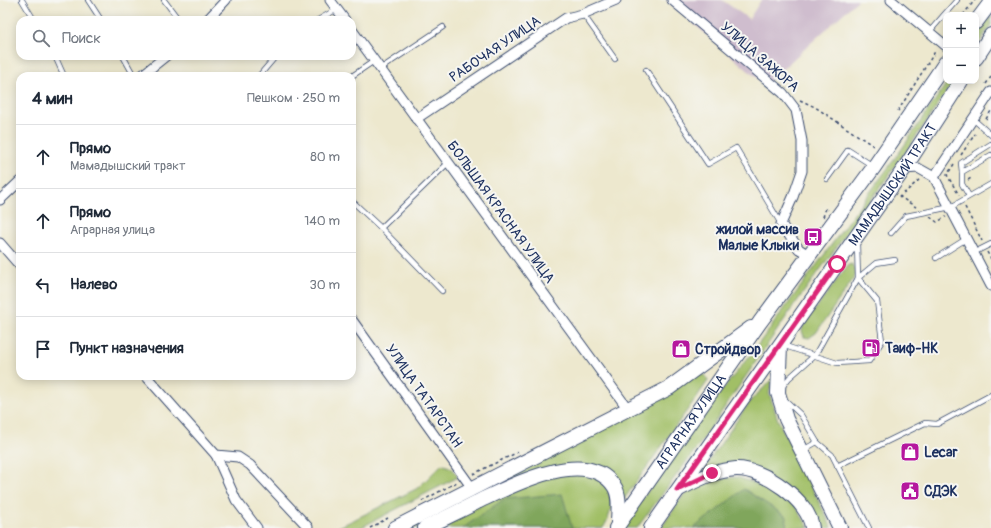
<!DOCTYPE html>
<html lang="ru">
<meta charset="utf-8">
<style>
:root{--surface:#fff;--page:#f2f2f3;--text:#1f2937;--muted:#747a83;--line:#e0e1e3}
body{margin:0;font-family:Pangolin,sans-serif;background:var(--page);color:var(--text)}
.controls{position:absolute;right:12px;top:12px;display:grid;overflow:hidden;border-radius:8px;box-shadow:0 2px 10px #0003}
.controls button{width:36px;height:36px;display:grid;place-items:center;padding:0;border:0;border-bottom:1px solid var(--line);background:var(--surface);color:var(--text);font:20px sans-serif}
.stop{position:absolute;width:12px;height:12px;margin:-9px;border:3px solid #db2777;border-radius:50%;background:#fff}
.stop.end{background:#db2777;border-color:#fff;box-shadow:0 1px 4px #0008}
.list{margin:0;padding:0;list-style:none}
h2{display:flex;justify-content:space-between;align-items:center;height:52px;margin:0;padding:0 16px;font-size:17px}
h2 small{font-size:13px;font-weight:400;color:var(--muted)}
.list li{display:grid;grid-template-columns:26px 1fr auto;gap:12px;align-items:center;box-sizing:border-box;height:64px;padding:0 16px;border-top:1px solid var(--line)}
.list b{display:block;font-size:15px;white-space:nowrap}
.list p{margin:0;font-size:13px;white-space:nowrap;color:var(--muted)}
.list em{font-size:13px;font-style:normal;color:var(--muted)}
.icon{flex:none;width:22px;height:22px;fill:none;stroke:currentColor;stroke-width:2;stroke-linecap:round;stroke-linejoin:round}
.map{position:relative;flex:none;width:991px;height:528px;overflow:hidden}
.search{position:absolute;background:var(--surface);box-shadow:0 2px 10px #0003;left:16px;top:16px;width:340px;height:44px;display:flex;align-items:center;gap:10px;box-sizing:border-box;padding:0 14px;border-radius:12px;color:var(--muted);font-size:15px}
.panel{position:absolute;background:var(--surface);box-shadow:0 2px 10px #0003;left:16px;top:72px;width:340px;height:308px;border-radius:12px}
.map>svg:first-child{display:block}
</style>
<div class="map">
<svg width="991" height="528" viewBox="0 0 991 528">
<rect width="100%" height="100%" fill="#f6f6f2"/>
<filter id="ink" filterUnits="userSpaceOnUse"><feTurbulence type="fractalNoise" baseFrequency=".025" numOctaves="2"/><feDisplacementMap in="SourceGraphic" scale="8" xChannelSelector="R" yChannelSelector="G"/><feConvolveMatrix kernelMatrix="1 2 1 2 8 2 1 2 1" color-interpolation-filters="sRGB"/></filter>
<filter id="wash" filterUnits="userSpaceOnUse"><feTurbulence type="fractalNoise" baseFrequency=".012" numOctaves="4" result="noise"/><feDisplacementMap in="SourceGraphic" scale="16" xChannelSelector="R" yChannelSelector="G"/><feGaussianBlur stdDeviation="0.9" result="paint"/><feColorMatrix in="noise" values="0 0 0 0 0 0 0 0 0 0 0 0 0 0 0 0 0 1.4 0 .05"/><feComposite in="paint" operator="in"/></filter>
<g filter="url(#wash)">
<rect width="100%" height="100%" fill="#ede8ce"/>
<!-- industrial -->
<polygon fill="#cfbdce" points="666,0 722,0 749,19 761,0 858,0 765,85"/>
<!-- green -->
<g fill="#a1bf66" stroke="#5e7762">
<polygon points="991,16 991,25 976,48 976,39"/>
<polygon points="948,81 954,81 905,153 793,307 699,445 637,528 622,528 692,428 754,350 901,150"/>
<polygon points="852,264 856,274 854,278 816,333 809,338 804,337 802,331 803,326 848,265"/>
<polygon points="700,374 706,376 708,381 622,502 598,469 520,475 418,528 405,528"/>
<polygon points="773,379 769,393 778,420 832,528 817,528 764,472 699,475 751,400"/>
<polygon points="442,464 452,468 458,477 360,528 337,528 418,488"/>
<path d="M565,473C574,474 587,473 594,476C615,487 615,510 603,528H434L523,483Z"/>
<polygon points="737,477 776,491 792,501 809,528 661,528 687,490 714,480"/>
</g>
<!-- forest -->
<g fill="#80a65b" stroke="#4e6a5c">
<polygon points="744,489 787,517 786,528 694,528"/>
<polygon points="562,494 572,528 463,528 504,499"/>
</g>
</g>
<g filter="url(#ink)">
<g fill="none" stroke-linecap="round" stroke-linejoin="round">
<defs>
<g id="lane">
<polyline points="22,0 34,20"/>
<polyline points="88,0 101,20"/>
<polyline points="164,0 179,20"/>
<polyline points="583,14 615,59"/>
<polyline points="318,20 337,9"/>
<polyline points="930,31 957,0"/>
<polyline points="55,56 64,76"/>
<polyline points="123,56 134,76"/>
<polyline points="380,69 443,27"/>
<polyline points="646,70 708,164 736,148 781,224"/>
<polyline points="259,76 276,56"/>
<polyline points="352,76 374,61"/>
<polyline points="973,119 991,135"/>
<polyline points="962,172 961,163 991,144"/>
<polyline points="827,179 848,150 873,166"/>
<polyline points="969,196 962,184 962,172 991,155"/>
<polyline points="352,201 381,228 442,291"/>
<polyline points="381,228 448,163"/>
<polyline points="891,233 906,216 951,207 991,184"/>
<polyline points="973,253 991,244"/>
<polyline points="936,258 966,239"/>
<polyline points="782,345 837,363 869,361 882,341 877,301 858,278 857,243"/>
<polyline points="783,386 789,378 815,355 858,278 876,263 895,260"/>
<polyline points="784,399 801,415 817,442 832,455 869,528"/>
<polyline points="803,450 817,442"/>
<polyline points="837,466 925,423 937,424 991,395"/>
</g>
<g id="street">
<polyline points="330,0 345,20"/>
<polyline points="672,0 783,93 796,110 802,141 802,171 793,197 781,224 799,249 809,255"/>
<polyline points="891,0 946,46"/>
<polyline points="207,20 226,0"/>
<polyline points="352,30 628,409"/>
<polyline points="141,76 166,56"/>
<polyline points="416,119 566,18 583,14 616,0"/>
<polyline points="904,169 918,168 934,177 991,286"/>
<polyline points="934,177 991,92"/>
<polyline points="0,200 20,181"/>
<polyline points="0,243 20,266"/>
<polyline points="352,320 472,488"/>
<polyline points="146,376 216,455 238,457 250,465 308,527"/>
<polyline points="216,455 236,500 257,528"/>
</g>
<g id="primary">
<polyline points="976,22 991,2"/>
<polyline points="976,58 991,35"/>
<polyline points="780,346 778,393 786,419 840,528"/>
<path d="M679,489C699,479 713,471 736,469C763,468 810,501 812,528"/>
<polyline points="395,528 669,388 751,328"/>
<path d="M425,528C442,519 460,511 477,502C509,487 586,445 614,486C621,496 618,512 618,524"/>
<path id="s1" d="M616,528L760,322L874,167L946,62"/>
<path id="s2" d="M651,528L904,169L961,81"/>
</g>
</defs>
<!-- lane casing -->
<use href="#lane" stroke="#3a4b6f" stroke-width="6"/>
<!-- street casing -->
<use href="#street" stroke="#3a4b6f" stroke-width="11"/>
<!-- primary casing -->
<use href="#primary" stroke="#3a4b6f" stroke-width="16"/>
<!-- path -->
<g stroke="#3a4b6f" stroke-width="1.5" stroke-dasharray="3 3" stroke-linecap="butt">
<polyline points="963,15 975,0"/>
<polyline points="986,84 991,77"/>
<polyline points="800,100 815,107 875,147"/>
<polyline points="898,111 936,50"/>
<polyline points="986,119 991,111"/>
<polyline points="961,155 975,134"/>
<polyline points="954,164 947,175 959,195"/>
<polyline points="968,180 973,177"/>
<polyline points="899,196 900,197 920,179"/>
<polyline points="899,198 900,197 916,207"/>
<polyline points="965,207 982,241"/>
<polyline points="823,217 826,208 828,210"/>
<polyline points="930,217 937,222 946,217"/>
<polyline points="987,252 991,259"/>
<polyline points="473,474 518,452"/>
<polyline points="422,501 457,482"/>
<polyline points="370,528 388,518"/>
</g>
<!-- lane -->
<use href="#lane" stroke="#fff" stroke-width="4.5"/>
<!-- street -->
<use href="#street" stroke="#fff" stroke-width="9"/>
<!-- primary -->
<use href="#primary" stroke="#fff" stroke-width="14"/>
</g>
</g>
<g fill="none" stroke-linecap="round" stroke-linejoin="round" filter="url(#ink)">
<!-- route -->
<polyline stroke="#db2777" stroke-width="5" points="712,473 677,490 837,264"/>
</g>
<!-- icons -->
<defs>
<symbol id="bus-square" viewBox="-11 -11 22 22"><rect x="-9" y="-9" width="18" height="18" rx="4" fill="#b5179e" stroke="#f6f6f2"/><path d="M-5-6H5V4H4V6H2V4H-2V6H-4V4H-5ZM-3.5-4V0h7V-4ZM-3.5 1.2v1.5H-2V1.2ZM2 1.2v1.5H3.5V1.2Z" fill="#fff"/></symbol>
<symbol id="fuel-square" viewBox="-11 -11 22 22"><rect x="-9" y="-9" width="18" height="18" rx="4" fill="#b5179e" stroke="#f6f6f2"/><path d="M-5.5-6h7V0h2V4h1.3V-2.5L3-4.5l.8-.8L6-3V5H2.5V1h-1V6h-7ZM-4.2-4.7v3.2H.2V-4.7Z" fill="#fff"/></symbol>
<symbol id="shop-square" viewBox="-11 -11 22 22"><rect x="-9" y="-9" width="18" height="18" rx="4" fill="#b5179e" stroke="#f6f6f2"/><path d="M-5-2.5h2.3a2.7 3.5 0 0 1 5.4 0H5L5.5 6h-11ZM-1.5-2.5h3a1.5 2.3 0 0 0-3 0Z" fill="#fff"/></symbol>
<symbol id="civic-square" viewBox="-11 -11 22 22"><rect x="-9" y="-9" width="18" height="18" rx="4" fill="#b5179e" stroke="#f6f6f2"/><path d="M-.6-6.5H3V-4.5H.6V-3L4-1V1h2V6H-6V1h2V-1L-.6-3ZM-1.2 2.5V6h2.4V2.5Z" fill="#fff"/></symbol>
</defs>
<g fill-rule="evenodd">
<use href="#bus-square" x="802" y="226" width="22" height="22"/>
<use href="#fuel-square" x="860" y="337" width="22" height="22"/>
<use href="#shop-square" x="670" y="338" width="22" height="22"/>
<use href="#shop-square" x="899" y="441" width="22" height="22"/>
<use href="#civic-square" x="899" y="480" width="22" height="22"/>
</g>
<g text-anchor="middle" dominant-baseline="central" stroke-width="4" stroke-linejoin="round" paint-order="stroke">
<!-- street labels -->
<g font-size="14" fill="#1b2f5e" stroke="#f6f6f2">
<text transform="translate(495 49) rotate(-34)">РАБОЧАЯ УЛИЦА</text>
<text transform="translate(760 57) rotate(41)">УЛИЦА ЗАЖОРА</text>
<text stroke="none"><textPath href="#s2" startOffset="420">МАМАДЫШСКИЙ ТРАКТ</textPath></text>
<text transform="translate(501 212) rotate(54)">БОЛЬШАЯ КРАСНАЯ УЛИЦА</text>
<text transform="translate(424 396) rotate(55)">УЛИЦА ТАТАРСТАН</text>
<text stroke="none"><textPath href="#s1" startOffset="130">АГРАРНАЯ УЛИЦА</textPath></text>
</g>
<!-- poi labels -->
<g font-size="14" font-weight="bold" fill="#1b2f5e" stroke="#f6f6f2" text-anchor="start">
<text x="799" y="229" text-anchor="end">жилой массив<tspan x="799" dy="16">Малые Клыки</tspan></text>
<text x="885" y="348">Таиф-НК</text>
<text x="695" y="349">Стройдвор</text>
<text x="924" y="452">Lecar</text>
<text x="924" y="491">СДЭК</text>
</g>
</g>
</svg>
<div class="controls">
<button>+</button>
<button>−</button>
</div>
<div class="stop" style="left:837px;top:264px"></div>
<div class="stop end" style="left:712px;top:473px"></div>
<div class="search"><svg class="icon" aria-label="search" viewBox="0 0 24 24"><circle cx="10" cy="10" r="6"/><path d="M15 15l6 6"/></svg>Поиск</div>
<section class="panel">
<h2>4 мин<small>Пешком · 250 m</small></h2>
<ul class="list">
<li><svg class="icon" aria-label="ahead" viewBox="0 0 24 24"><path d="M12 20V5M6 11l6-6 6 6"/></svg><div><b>Прямо</b><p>Мамадышский тракт</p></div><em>80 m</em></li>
<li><svg class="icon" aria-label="ahead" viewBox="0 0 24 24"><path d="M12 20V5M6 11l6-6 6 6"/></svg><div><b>Прямо</b><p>Аграрная улица</p></div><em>140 m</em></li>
<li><svg class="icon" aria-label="left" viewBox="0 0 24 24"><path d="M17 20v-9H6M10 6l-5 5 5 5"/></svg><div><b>Налево</b></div><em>30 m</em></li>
<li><svg class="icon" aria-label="arrive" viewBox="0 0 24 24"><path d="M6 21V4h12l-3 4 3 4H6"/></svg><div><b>Пункт назначения</b></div></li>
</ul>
</section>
</div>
